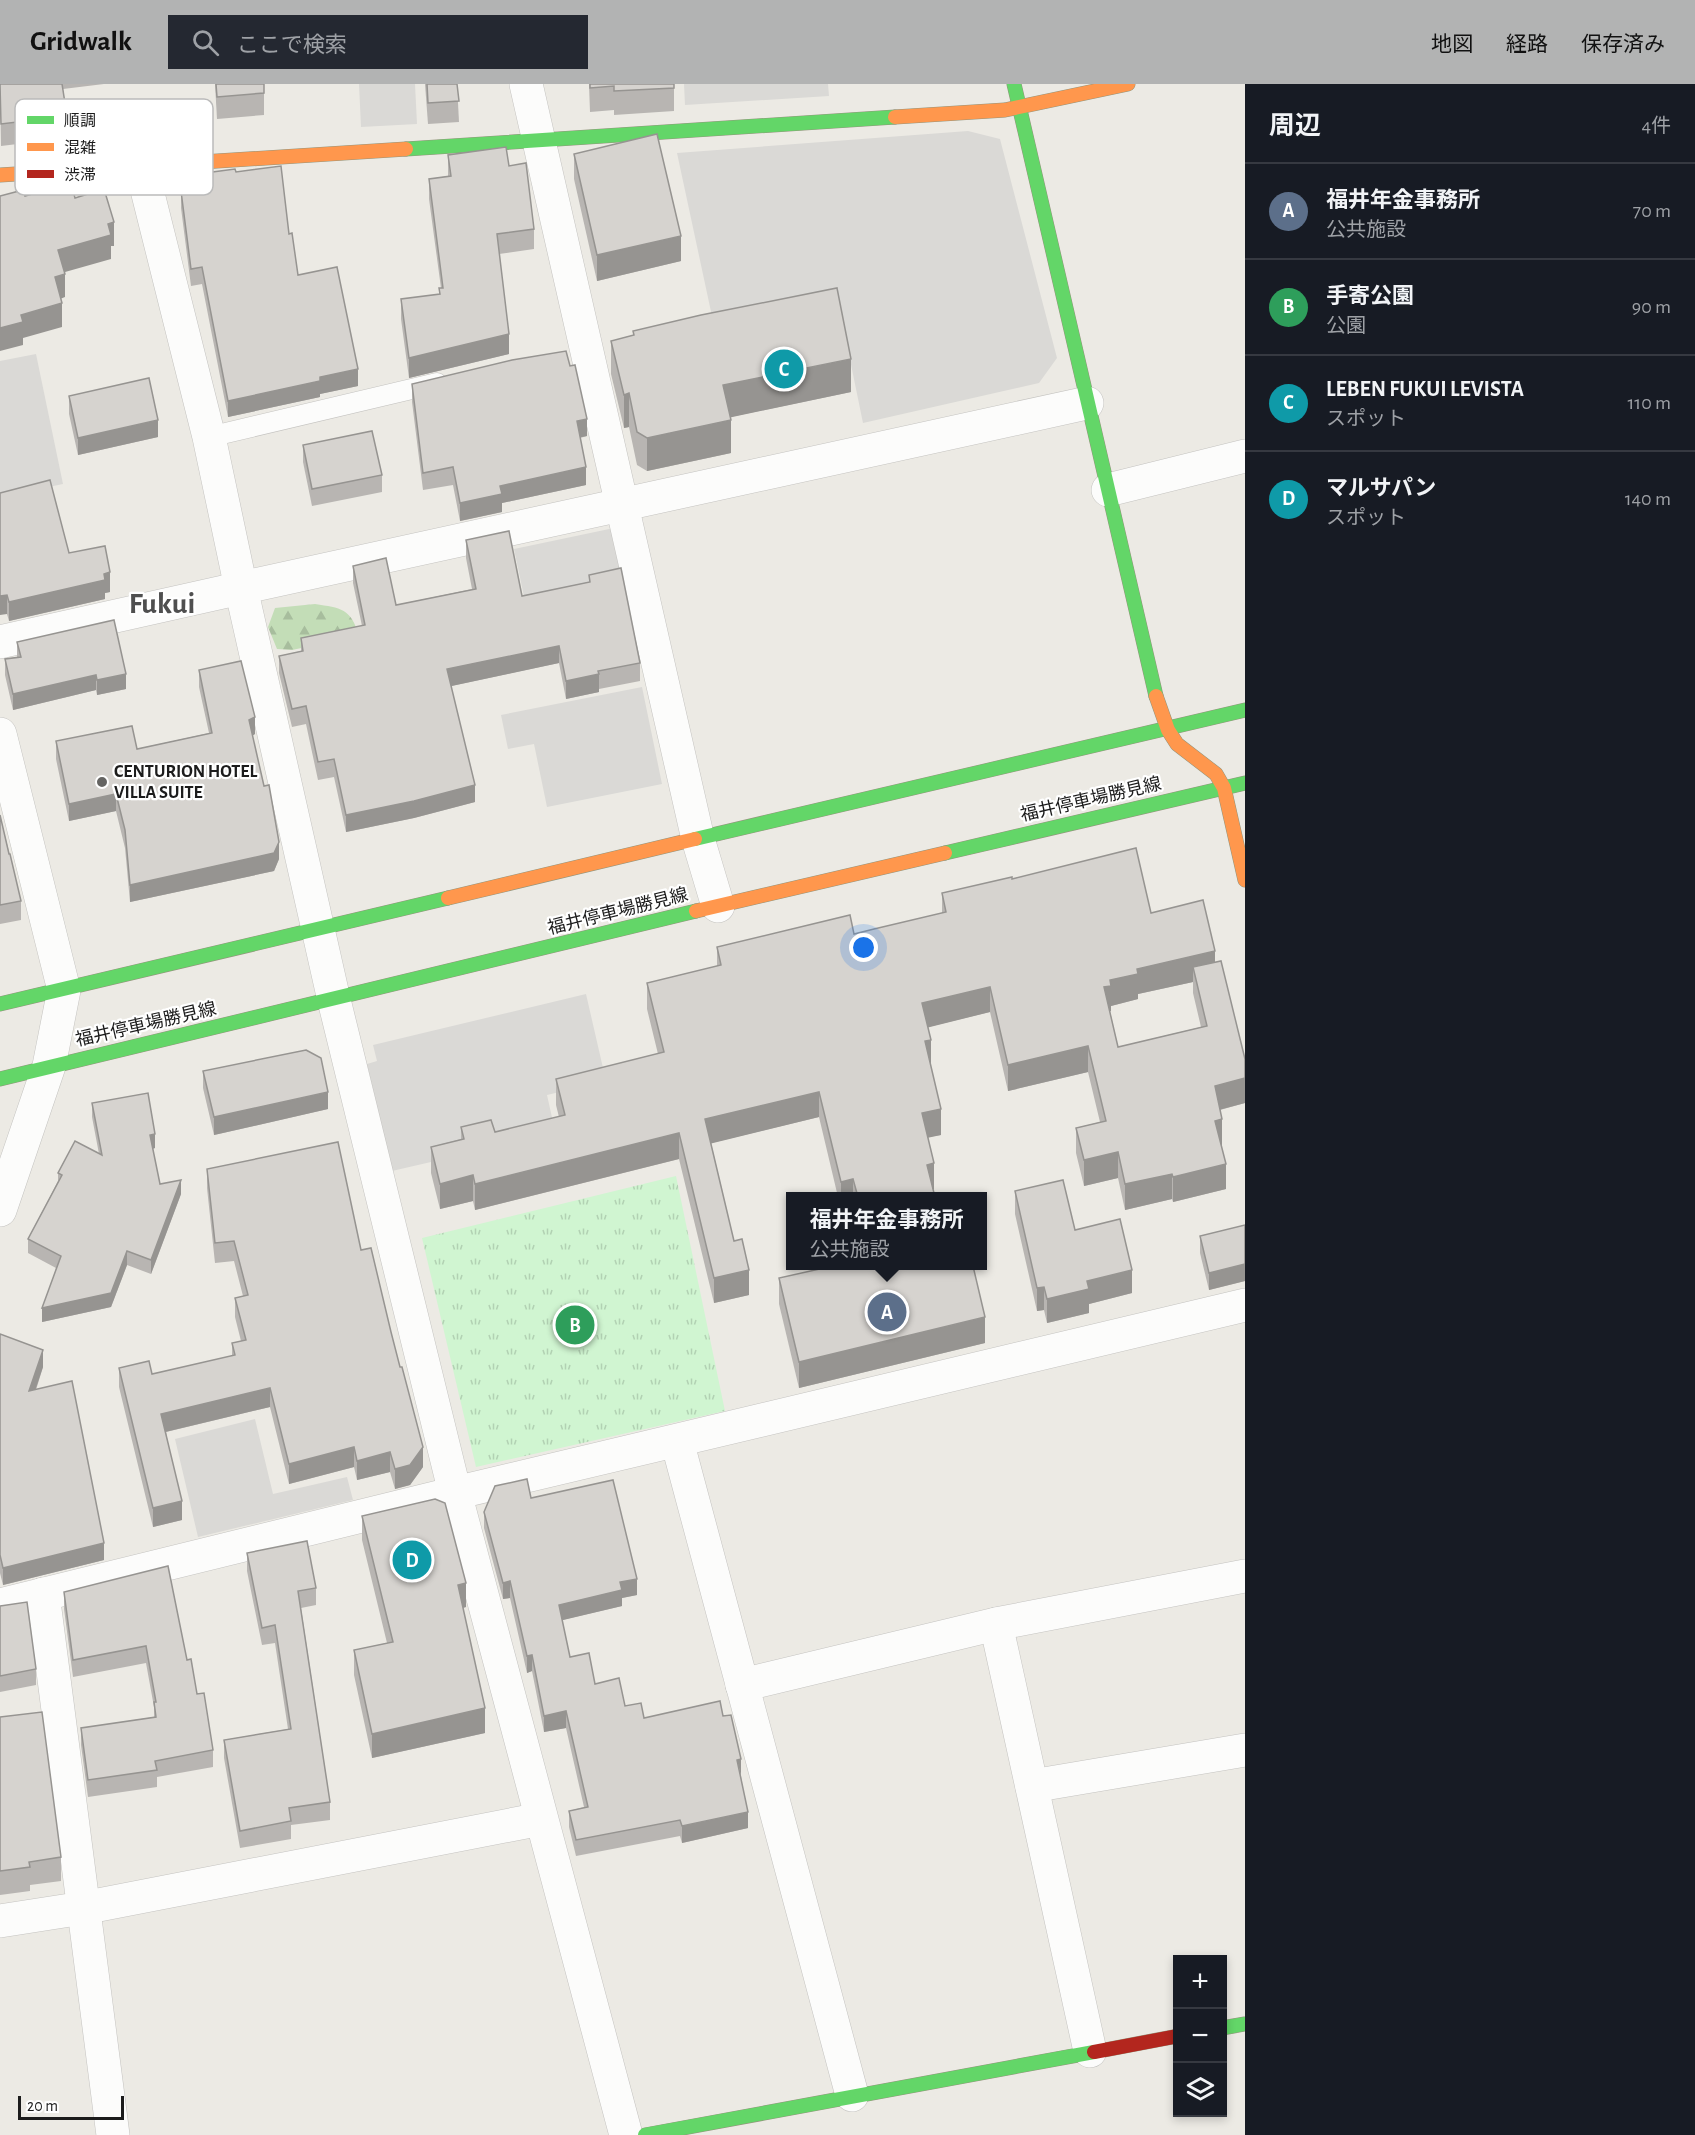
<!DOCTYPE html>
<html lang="ja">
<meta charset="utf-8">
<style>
:root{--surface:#171b24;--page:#242831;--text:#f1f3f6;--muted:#9ea1a6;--line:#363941;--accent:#b2b3b3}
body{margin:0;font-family:"Alegreya Sans","Noto Sans JP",sans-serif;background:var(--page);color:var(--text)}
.controls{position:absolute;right:18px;bottom:18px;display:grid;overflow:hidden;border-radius:0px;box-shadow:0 3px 9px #0003}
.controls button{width:54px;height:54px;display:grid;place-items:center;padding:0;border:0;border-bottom:2px solid var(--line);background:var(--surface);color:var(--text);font:30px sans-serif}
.scale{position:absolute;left:18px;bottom:15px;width:106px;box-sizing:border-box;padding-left:6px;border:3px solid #1c1c1c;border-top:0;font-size:16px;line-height:21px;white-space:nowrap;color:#1c1c1c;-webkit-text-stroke:4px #fff;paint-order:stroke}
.you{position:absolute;left:864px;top:864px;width:21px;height:21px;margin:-15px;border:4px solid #fff;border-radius:50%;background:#1a73e8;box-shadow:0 0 0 9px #1a73e833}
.badge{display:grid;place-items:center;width:39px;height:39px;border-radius:50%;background:var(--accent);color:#fff;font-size:20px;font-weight:700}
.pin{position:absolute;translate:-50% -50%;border:3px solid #fff;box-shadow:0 2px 6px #0006}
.popup{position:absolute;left:786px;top:1108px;width:201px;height:78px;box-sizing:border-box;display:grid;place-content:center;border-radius:0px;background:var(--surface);filter:drop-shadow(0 2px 4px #0005);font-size:20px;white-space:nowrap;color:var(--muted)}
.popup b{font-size:22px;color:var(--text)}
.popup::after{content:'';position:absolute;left:50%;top:100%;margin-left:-12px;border:12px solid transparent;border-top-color:var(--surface)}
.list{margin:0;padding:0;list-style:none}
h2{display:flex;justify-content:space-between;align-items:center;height:78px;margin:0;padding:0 24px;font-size:26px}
h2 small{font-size:20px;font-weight:400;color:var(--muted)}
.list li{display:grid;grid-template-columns:39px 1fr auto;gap:18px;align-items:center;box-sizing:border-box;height:96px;padding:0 24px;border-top:2px solid var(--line)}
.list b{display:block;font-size:22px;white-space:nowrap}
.list p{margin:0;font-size:20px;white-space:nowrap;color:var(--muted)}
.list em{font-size:20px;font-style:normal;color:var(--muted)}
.icon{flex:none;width:33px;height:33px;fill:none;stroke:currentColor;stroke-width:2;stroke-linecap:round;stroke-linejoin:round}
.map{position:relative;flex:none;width:1245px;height:2051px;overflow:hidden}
header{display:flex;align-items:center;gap:36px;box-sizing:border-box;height:84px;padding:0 30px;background:var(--accent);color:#111}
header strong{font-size:28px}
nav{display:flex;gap:33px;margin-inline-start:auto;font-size:21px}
.search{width:420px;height:54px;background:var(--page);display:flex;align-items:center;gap:15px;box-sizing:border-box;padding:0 21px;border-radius:0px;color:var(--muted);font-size:22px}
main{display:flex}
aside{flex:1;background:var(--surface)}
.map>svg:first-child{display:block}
</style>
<header>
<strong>Gridwalk</strong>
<div class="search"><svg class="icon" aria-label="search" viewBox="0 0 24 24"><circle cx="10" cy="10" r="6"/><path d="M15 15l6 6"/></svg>ここで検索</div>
<nav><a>地図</a><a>経路</a><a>保存済み</a></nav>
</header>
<main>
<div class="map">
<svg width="1245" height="2051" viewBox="0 0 1245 2051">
<defs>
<pattern id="forest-firs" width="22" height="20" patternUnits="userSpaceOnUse" patternTransform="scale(1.5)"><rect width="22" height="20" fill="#c3ddb7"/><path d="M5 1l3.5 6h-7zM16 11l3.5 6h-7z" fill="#a7bd9d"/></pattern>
<pattern id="park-tufts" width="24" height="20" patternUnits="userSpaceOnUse" patternTransform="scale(1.5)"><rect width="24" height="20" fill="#d0f5d1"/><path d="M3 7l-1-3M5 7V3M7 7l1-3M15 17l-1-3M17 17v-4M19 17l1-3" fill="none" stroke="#b2d1b3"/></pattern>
</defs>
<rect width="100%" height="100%" fill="#eceae4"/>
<!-- forest -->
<path fill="url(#forest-firs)" d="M315,520C341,524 351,524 359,552L292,566L277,565L268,543L275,524Z"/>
<!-- park -->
<polygon fill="url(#park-tufts)" points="676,1092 725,1327 476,1383 422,1154"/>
<!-- parking -->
<g fill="#dad9d6">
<polygon points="359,0 415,0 417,40 361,43"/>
<polygon points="684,0 828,0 829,12 685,21"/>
<polygon points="968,47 1000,55 1057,274 1039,299 863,339 840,227 716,251 677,69"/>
<polygon points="36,270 63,400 0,413 0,277"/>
<polygon points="614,444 624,493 526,522 514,465"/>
<polygon points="642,603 662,700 547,723 534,660 508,665 501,631"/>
<polygon points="586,910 606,997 547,1011 553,1038 457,1072 392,1087 367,980 377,977 373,961"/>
<polygon points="255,1335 273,1410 347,1393 353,1416 198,1453 175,1355"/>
</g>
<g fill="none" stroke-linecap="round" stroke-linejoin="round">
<defs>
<polyline id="lane" points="209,353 437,299"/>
<g id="street">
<polyline points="526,0 698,755 718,822"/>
<polyline points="141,82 209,353 241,504 334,916 455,1409 626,2051"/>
<polyline points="1108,406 1245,372"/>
<polyline points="0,558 241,504 1087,319"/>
<polyline points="0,650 64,906 49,982 0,1126"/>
<polyline points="677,1357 852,2011"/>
<polyline points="43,1510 113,2051"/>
<polyline points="0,1521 455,1409 1245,1221"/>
<polyline points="996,1540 1090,1967"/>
<polyline points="742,1601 996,1540 1245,1492"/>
<polyline points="1032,1702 1245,1666"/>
<polyline points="0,1837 83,1824 541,1735"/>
</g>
<g id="fast">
<polyline points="1014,0 1156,612"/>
<polyline points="406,65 895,33"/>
<polyline points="695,755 1245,626"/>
<polyline points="945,769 1245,699"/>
<polyline points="0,920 448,814"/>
<polyline points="0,995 696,827"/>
<polyline points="1222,1944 1245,1940"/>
<polyline points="645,2051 1094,1968"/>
</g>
<g id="slow">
<polyline points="895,33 1005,26 1128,0"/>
<polyline points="0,91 406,65"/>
<polyline points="1156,612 1168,646 1177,660 1216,690 1224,704 1245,796"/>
<polyline points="448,814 695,755"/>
<polyline points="696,827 945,769"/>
</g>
<polyline id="jam" points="1094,1968 1178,1952"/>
</defs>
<!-- lane casing -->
<use href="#lane" stroke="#c4c3c0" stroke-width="21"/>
<!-- street casing -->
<use href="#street" stroke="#c4c3c0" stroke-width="34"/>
<!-- fast casing -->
<use href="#fast" stroke="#93957c" stroke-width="15"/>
<!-- slow casing -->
<use href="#slow" stroke="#93957c" stroke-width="15"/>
<!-- jam casing -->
<use href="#jam" stroke="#93957c" stroke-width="15"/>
<!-- lane -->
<use href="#lane" stroke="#fcfcfb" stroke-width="20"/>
<!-- street -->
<use href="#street" stroke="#fcfcfb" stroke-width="33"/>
<!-- fast -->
<use href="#fast" stroke="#63d668" stroke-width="14"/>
<!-- slow -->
<use href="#slow" stroke="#ff974d" stroke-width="14"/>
<!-- jam -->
<use href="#jam" stroke="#b3261e" stroke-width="14"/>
</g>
<!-- wall -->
<g fill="#b8b5b2" fill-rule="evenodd">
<polygon points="0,0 104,0 63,5 67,32 67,54 1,62"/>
<polygon points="215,0 264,0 264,31 217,35"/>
<polygon points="425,0 457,0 459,38 428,40"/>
<polygon points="589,0 674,0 674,27 614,31 614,26 590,28"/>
<polygon points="574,70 681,177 597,197 574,95"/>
<polygon points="448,71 509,82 534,145 534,165 499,170 509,270 409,294 401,235 401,215 439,211 439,204 441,204 429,115 429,95 448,92"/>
<polygon points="236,88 289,150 298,191 358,302 320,310 320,313 228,333 202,200 191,202 181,124 181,107 205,105 205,89"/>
<polygon points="633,247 851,308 730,333 731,369 647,387 637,381 629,343 624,344 611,290 611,257 633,251"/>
<polygon points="412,300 587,352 580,354 586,401 502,419 502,428 460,437 453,401 423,406 412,318"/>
<polygon points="69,312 158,353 78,371 69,330"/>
<polygon points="303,361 382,391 382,408 312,422 303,378"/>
<polygon points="0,409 69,469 110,508 105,509 105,515 9,537 7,530"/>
<polygon points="466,456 522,512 589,498 589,491 640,579 640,597 599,605 599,608 566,615 559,579 451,602 475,718 414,734 346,748 334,693 318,696 306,640 292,643 279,589 279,572 301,567 301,554 362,542 353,499 353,482 396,521 472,505 466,474"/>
<polygon points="17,558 126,605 97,611 96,606 13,626 5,591 5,575 17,573"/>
<polygon points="199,586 255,650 252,651 279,775 274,787 130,818 125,764 116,727 69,737 56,675 56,657 137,665 209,649 199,603"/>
<polygon points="0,731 21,817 21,836 0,840"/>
<path d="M1012,795L1151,829L1215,878L1245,975V1019L1220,1026L1222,1061H1221L1226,1105L1173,1118L1172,1115L1125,1126L1118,1094L1084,1102L1076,1069V1044L1100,1038L1088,988L1008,1007L990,928L928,943L930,981L941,1051L928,1053L934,1105H933L935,1113H838L819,1033L711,1059L734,1157L749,1211L714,1219L679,1075L475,1126L473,1117L440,1125L431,1089V1063L461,1055V1043L495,1048L559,1033L556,1021V995L658,970L647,925V899L717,882V863L854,850L942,829V809ZM1193,898V909L1201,943L1118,963L1110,927H1111V922L1138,915V910Z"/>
<polygon points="203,987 328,1025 214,1051 203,1004"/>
<polygon points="92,1019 155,1064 153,1065 160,1100 181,1110 151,1190 127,1181 111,1223 42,1238 56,1184 28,1169 28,1155 58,1097 58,1089 99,1070 92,1033"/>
<polygon points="207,1085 361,1166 391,1248 423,1383 410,1401 395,1405 390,1388 357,1396 354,1383 289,1400 270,1323 166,1348 182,1436 153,1443 119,1303 119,1284 152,1290 232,1272 232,1259 241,1257 235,1233 235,1214 243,1212 234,1177 215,1179 207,1104"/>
<polygon points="1015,1107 1075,1146 1132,1209 1089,1220 1089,1229 1047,1239 1044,1226 1037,1227 1015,1130"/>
<polygon points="1245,1141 1245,1197 1209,1206 1200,1169 1200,1152"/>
<polygon points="779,1194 985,1259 799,1304 779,1220"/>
<polygon points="0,1250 43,1283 36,1306 104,1476 3,1501 0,1489"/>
<polygon points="531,1414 637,1511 622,1514 622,1522 562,1536 570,1573 595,1600 625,1622 644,1634 723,1632 741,1692 748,1744 682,1759 680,1752 576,1772 569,1743 569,1727 584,1723 566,1644 544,1648 532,1587 527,1589 510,1514 503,1515 484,1444 484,1428"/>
<polygon points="362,1432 466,1523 463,1524 485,1649 372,1674 354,1591 354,1566 387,1559 362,1456"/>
<polygon points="247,1469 316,1504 316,1521 301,1524 330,1718 330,1736 291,1741 291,1755 240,1764 224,1674 224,1656 288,1645 275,1559 262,1561 247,1487"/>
<polygon points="64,1508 187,1576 213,1666 213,1683 157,1693 157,1703 88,1713 81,1661 81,1644 154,1633 154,1623 146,1579 73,1593 64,1525"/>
<polygon points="0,1522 36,1585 36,1601 0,1608"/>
<polygon points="0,1633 61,1773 61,1797 30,1801 30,1807 0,1811"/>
</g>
<!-- shaded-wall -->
<g fill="#969491">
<polygon points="114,138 114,162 111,162 111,175 58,190 58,166 108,140"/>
<polygon points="681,152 681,177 597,197 597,171"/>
<polygon points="65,190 65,213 55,217 55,193"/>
<polygon points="62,219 62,243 23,254 23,261 0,267 0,244 21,231"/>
<polygon points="509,250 509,270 409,294 409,274"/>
<polygon points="851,275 851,308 723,335 723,301"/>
<polygon points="358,285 358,302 320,310 320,313 228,333 228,317 320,293"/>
<polygon points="629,309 629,343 624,344 624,311"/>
<polygon points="587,335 587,352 577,354 577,337"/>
<polygon points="158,336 158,353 78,371 78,354"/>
<polygon points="731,336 731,369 647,387 647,354"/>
<polygon points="586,383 586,401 502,419 502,428 460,437 460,419 500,402"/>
<polygon points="110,488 110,508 105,509 105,515 9,537 9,518"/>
<polygon points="7,511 7,530 0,531 0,512"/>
<polygon points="559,562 559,579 447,603 447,585"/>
<polygon points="126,590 126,605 97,611 97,596"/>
<polygon points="599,590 599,608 566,615 566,597"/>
<polygon points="96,591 96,606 13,626 13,610"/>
<polygon points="255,633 255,650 249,654 249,636"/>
<polygon points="475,701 475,718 414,734 346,748 346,731"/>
<polygon points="116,710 116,727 69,737 69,720"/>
<polygon points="279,758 279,775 274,787 130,818 130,801"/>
<polygon points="1215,867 1215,892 1193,883 1193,898 1138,910 1138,915 1111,922 1111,927 1104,929 1104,903 1110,896 1137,885"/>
<polygon points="990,903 990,928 922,945 922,919"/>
<polygon points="931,956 931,981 925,983 925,957"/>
<polygon points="1088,962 1088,988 1008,1007 1008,981"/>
<polygon points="1245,994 1245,1019 1215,1027 1215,1002"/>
<polygon points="328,1008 328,1025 214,1051 214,1033"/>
<polygon points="819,1008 819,1033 705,1061 705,1035"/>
<polygon points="941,1025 941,1051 922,1055 922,1029"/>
<polygon points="1222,1035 1222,1061 1215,1063 1215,1037"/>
<polygon points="679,1049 679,1075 475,1126 475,1100"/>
<polygon points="155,1050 155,1064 150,1065 150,1051"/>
<polygon points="1118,1068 1118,1094 1084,1102 1084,1076"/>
<polygon points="934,1079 934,1105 927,1106 927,1081"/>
<polygon points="1226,1080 1226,1105 1173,1118 1173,1093"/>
<polygon points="1172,1090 1172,1115 1125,1126 1125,1100"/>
<polygon points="473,1091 473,1117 440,1125 440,1100"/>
<polygon points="853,1095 853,1113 841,1113 841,1098"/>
<polygon points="181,1096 181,1110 151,1190 151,1176"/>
<polygon points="127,1167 127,1181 111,1223 42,1238 42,1224"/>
<polygon points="1245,1180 1245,1197 1209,1206 1209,1189"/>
<polygon points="749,1186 749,1211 714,1219 714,1194"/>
<polygon points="1132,1186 1132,1209 1089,1220 1089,1229 1047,1239 1047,1215 1087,1197"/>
<polygon points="1044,1203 1044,1226 1037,1227 1037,1204"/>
<polygon points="985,1233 985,1259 799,1304 799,1278"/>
<polygon points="43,1266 43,1283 29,1325 29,1307"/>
<polygon points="270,1304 270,1323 161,1349 161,1330"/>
<polygon points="354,1363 354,1383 289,1400 289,1380"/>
<polygon points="423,1363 423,1383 410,1401 395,1405 395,1385"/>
<polygon points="390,1368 390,1388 357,1396 357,1377"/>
<polygon points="182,1417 182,1436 153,1443 153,1424"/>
<polygon points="104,1459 104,1476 3,1501 3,1484"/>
<polygon points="637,1495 637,1511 622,1514 622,1522 559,1537 559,1521 620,1498"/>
<polygon points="510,1497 510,1514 503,1515 503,1499"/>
<polygon points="466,1499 466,1523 458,1525 458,1501"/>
<polygon points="532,1571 532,1587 527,1589 527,1572"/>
<polygon points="485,1624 485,1649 372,1674 372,1650"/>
<polygon points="566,1627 566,1644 544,1648 544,1632"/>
<polygon points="741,1675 741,1692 737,1676"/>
<polygon points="748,1728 748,1744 682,1759 682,1742"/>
</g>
<!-- building -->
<g fill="#d6d3cf" stroke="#969491" stroke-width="1.5">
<polygon points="0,0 62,0 67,32 1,40"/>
<polygon points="216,0 264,0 264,9 217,13"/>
<polygon points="427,0 457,0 459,17 428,19"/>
<polygon points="590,0 674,0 674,4 614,7 614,2 590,4"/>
<polygon points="657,50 681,152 597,171 574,70"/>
<polygon points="506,63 509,82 526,79 534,145 497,150 509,250 409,274 401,215 440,210 439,204 443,204 429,95 451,92 448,71"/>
<polygon points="281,82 289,150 292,149 298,191 337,183 358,285 320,293 320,297 228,317 202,183 191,185 181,107 206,105 205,89 235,85 236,88"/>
<polygon points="71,99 75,114 104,105 114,138 108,140 111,151 58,166 65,190 55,193 62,219 21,231 23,238 0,244 0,112 23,106 25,112"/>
<polygon points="837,204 851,275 723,301 731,336 647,354 637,348 629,309 624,311 611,257 634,251 633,247 701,231"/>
<polygon points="566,267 570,282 575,281 587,335 577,337 586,383 500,402 502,410 460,419 453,383 423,389 412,300 512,276"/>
<polygon points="149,294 158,336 78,354 69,312"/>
<polygon points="372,347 382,391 312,405 303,361"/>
<polygon points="50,396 69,469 105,462 110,488 104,490 105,496 9,518 7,511 0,512 0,409"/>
<polygon points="509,447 522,512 590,498 589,491 621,484 640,579 598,587 599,590 566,597 559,562 447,585 475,701 414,717 346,731 334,675 318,678 306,622 292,625 279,572 303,567 301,554 365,541 353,482 386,474 396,521 476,505 466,456"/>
<polygon points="114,536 126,590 97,596 96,591 13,610 5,575 21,573 17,558"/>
<polygon points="241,577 255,633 249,636 264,702 269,701 279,758 274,769 130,801 125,746 116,710 69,720 56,657 132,642 137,665 212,649 199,586"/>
<polygon points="0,731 9,770 10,770 21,817 0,821"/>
<polygon points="1136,764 1151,829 1203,816 1215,867 1137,885 1138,890 1110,896 1111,902 1104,903 1118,963 1207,942 1193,883 1221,877 1245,975 1245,994 1215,1002 1222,1035 1215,1037 1226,1080 1173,1093 1172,1090 1125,1100 1118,1068 1084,1076 1076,1044 1106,1037 1088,962 1008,981 990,903 922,919 931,956 925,957 941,1025 922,1029 934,1079 927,1081 935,1113 858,1113 853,1095 841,1098 819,1008 705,1035 734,1157 742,1155 749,1186 714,1194 679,1049 475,1100 473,1091 440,1100 431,1063 464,1055 461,1043 491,1036 495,1048 565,1031 556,995 664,968 647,899 721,881 717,863 850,831 854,850 874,845 946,828 942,809 1012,793 1012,795"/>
<polygon points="306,966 321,974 328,1008 214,1033 203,987"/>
<polygon points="148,1009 155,1050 150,1051 160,1100 181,1096 151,1176 127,1167 111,1209 42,1224 61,1172 28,1155 62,1091 58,1089 75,1057 102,1071 92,1019"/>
<polygon points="338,1058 361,1166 371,1164 391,1248 400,1283 402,1283 423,1363 410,1381 395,1385 390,1368 357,1377 354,1363 289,1380 270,1304 161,1330 182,1417 153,1424 119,1284 149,1277 152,1290 235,1271 232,1259 246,1256 235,1214 248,1211 234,1157 215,1159 207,1085"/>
<polygon points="1063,1096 1075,1146 1120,1135 1132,1186 1087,1197 1089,1205 1047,1215 1044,1203 1037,1204 1015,1107"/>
<polygon points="1245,1141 1245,1180 1209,1189 1200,1152"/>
<polygon points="833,1182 973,1182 985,1233 799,1278 779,1194"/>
<polygon points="0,1250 43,1266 29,1307 72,1297 104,1459 3,1484 0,1471"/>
<polygon points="527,1395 531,1414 613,1396 637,1495 620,1498 622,1506 559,1521 570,1573 589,1569 595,1600 619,1594 625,1622 641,1619 644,1634 720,1617 723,1632 731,1631 741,1675 737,1676 748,1728 682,1742 680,1736 576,1756 569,1727 588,1723 566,1627 544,1632 532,1571 527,1572 510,1497 503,1499 484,1428 495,1402"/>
<polygon points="435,1415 445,1419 466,1499 458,1501 485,1624 372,1650 354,1566 393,1558 362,1432"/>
<polygon points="307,1457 316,1504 298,1507 330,1718 289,1724 291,1737 240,1747 224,1656 291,1645 275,1541 262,1544 247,1469"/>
<polygon points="168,1482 187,1576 191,1575 197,1610 204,1609 213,1666 155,1677 157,1686 88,1696 81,1644 156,1633 154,1618 156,1618 146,1562 73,1576 64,1508"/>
<polygon points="27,1518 36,1585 0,1592 0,1522"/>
<polygon points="42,1628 61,1773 29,1778 30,1783 0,1787 0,1633"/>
</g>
<!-- markers -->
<circle fill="#656462" stroke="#fff" stroke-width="2" cx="102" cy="698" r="6"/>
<g text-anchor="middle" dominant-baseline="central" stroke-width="4.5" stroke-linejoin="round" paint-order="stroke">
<!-- poi labels -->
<g font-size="18" font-weight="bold" fill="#1c1c1c" stroke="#fff" text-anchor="start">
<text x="114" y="688">CENTURION HOTEL<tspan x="114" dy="21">VILLA SUITE</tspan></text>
</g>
<!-- street labels -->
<g font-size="18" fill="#1c1c1c" stroke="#fff">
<text transform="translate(1091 716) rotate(-13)">福井停車場勝見線</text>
<text transform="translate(618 828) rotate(-14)">福井停車場勝見線</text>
<text transform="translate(146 941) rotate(-13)">福井停車場勝見線</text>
</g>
<!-- town labels -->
<g font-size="30" font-weight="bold" fill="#4f4f4f" stroke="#fff">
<text x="162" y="520">Fukui</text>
</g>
</g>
<!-- legend -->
<rect x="15" y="15" width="198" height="96" rx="9" fill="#fff" stroke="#bbb" stroke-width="1.5"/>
<rect x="27" y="32" width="27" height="8" fill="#63d668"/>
<rect x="27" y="59" width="27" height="8" fill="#ff974d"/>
<rect x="27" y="86" width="27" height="8" fill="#b3261e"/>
<g font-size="16" fill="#1c1c1c">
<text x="64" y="42">順調</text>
<text x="64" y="69">混雑</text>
<text x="64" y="96">渋滞</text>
</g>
</svg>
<div class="controls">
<button>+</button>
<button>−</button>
<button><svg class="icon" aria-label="layers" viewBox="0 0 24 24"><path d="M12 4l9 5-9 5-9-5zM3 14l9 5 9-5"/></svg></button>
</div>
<div class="scale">20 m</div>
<div class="you"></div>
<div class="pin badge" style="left:887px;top:1228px;background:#5c6f8a">A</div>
<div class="popup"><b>福井年金事務所</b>公共施設</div>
<div class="pin badge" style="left:575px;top:1241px;background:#2e9e5b">B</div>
<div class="pin badge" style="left:784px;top:285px;background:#0f9aa8">C</div>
<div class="pin badge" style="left:412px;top:1476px;background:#0f9aa8">D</div>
</div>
<aside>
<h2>周辺<small>4件</small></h2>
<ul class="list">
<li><span class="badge" style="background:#5c6f8a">A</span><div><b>福井年金事務所</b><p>公共施設</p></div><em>70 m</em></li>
<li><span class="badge" style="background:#2e9e5b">B</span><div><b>手寄公園</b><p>公園</p></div><em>90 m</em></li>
<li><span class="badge" style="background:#0f9aa8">C</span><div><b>LEBEN FUKUI LEVISTA</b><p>スポット</p></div><em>110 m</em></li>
<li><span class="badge" style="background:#0f9aa8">D</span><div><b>マルサパン</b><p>スポット</p></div><em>140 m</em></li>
</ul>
</aside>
</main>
